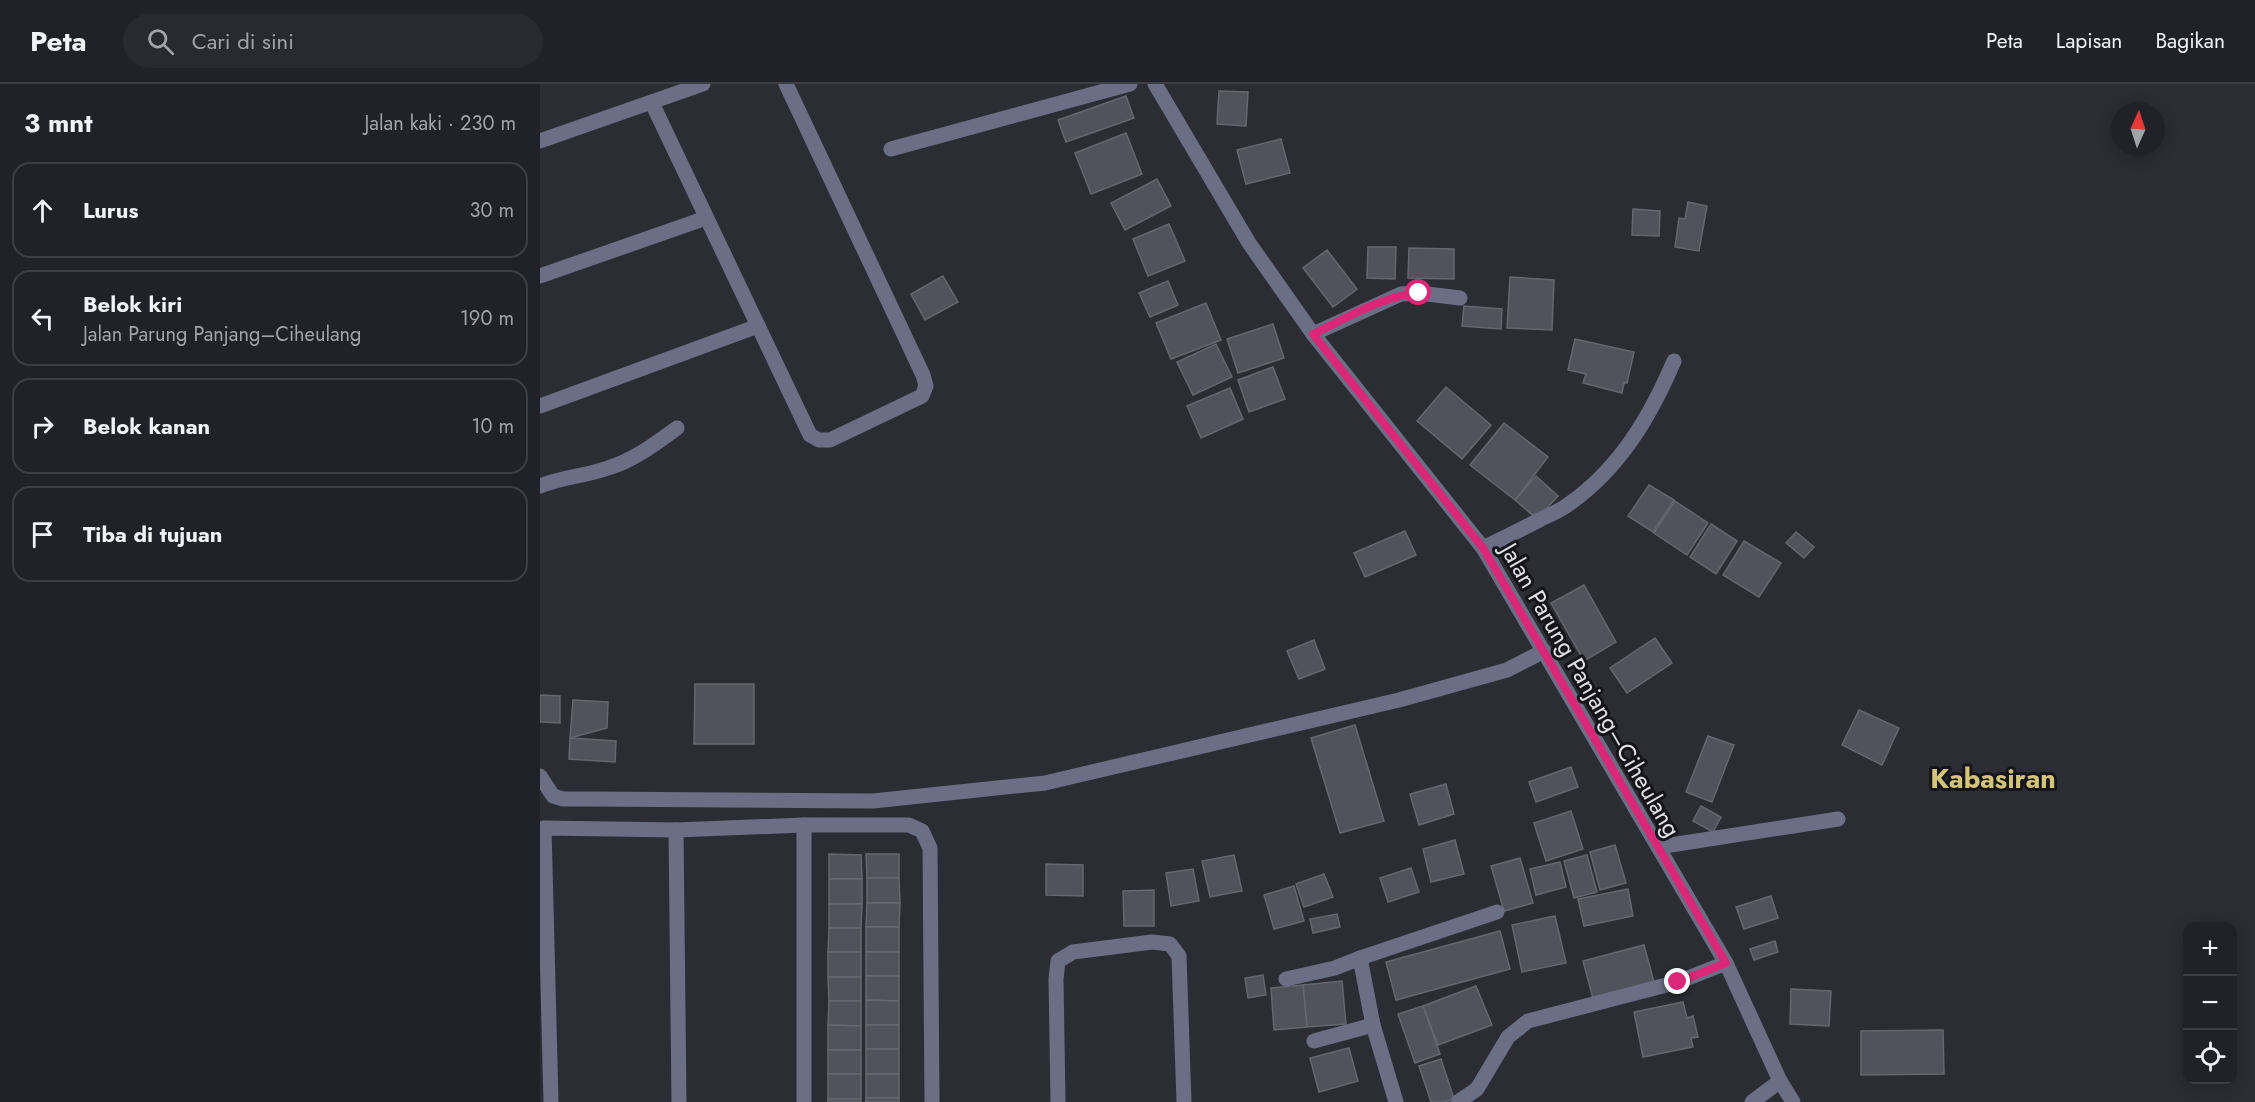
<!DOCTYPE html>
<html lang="id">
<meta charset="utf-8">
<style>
:root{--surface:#212227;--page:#292a2f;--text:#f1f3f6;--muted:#a2a4a7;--line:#3e3f44}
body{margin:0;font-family:Jost,sans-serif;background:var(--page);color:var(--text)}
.controls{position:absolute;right:18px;bottom:18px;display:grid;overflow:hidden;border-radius:12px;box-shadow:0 3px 15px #0003}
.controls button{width:54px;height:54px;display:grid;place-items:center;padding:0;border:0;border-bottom:2px solid var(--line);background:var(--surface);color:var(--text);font:30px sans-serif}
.compass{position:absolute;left:1571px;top:18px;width:54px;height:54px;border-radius:50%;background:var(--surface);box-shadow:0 3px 15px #0003;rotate:3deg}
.stop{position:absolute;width:18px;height:18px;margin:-14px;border:4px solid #db2777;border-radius:50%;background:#fff}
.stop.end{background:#db2777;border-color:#fff;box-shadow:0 2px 6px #0008}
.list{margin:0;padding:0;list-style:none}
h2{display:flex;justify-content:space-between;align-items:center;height:78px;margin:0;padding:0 24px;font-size:26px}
h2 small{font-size:20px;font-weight:400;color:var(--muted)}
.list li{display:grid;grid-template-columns:39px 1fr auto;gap:18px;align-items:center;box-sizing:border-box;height:96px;margin:0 12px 12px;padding:0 12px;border:2px solid var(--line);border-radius:18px}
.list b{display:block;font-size:22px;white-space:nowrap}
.list p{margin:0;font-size:20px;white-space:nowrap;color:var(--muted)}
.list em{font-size:20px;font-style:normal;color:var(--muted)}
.icon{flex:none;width:33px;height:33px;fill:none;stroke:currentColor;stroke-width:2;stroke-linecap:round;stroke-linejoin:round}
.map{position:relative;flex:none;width:1715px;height:1018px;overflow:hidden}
header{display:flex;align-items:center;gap:36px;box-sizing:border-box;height:84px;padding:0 30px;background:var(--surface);border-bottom:2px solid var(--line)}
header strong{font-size:28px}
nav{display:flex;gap:33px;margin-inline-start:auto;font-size:21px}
.search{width:420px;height:54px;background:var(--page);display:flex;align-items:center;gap:15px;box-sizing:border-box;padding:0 21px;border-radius:33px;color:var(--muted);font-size:22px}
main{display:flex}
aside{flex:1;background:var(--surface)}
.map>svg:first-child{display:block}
</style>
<header>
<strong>Peta</strong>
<div class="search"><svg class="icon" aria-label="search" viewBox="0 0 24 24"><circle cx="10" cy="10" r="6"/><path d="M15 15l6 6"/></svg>Cari di sini</div>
<nav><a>Peta</a><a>Lapisan</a><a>Bagikan</a></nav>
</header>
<main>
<aside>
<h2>3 mnt<small>Jalan kaki · 230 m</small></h2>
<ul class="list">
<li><svg class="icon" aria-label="ahead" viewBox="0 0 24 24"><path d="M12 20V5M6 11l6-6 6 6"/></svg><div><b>Lurus</b></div><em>30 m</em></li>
<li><svg class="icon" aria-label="left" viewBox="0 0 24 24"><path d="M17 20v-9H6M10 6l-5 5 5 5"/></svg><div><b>Belok kiri</b><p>Jalan Parung Panjang–Ciheulang</p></div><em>190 m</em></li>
<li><svg class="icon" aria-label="right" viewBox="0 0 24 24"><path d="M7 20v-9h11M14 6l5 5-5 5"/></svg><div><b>Belok kanan</b></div><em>10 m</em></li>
<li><svg class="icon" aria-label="arrive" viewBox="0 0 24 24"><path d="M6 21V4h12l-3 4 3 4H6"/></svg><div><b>Tiba di tujuan</b></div></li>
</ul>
</aside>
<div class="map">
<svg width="1715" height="1018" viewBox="0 0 1715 1018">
<rect width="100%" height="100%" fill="#2c2d34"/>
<!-- building -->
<g fill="#51525b" stroke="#65676f" stroke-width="1.5">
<polygon points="679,7 708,8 706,42 677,40"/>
<polygon points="586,12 594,34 526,58 518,36"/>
<polygon points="586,49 602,90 551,110 535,69"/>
<polygon points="741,55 750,89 706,100 697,66"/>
<polygon points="617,95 631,122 585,146 571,119"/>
<polygon points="1148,118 1167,122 1159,167 1135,163 1139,134 1145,135"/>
<polygon points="1093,125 1120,127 1119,152 1092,151"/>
<polygon points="629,140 645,177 608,192 593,155"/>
<polygon points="828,163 856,163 855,195 827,194"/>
<polygon points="869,164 914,165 914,195 868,194"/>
<polygon points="787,166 817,205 793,223 763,184"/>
<polygon points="403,192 418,218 385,236 371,210"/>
<polygon points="970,193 1014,196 1012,246 967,244"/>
<polygon points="628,197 638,221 610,233 599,209"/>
<polygon points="666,219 681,256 631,275 616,239"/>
<polygon points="924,222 962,225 961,245 922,242"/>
<polygon points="733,240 744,274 698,289 687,255"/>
<polygon points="1035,255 1094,268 1087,299 1084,299 1082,309 1043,299 1046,290 1028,286"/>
<polygon points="676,260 692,293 653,311 637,278"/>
<polygon points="733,283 745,315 709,328 698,296"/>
<polygon points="906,303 951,341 922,375 877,337"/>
<polygon points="690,304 703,335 661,354 647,322"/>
<polygon points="964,339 1008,373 975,416 930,381"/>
<polygon points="996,392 1018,412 997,435 975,416"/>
<polygon points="1109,401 1134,416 1113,448 1088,432"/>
<polygon points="1135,417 1168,439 1147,471 1114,449"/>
<polygon points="1171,440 1197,457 1176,490 1150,473"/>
<polygon points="865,447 876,471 825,493 814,469"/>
<polygon points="1256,448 1274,463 1264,474 1246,459"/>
<polygon points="1204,457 1241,479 1219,513 1183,491"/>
<polygon points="1044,501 1076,558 1044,577 1011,519"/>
<polygon points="1115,554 1132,579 1087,609 1070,584"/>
<polygon points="774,556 785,585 759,595 747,567"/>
<polygon points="155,600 214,600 214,660 154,660"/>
<polygon points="0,611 20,612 20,639 0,638"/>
<polygon points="33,616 68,618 67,644 30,654"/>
<polygon points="1319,626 1359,644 1342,681 1302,661"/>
<polygon points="815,641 844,737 800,749 771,654"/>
<polygon points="1168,652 1194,661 1172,718 1146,708"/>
<polygon points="30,654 76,657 75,678 29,675"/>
<polygon points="1031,683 1038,703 996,718 989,698"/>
<polygon points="906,700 914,730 879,741 870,710"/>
<polygon points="1161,722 1181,733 1173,748 1153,737"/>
<polygon points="1031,727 1043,765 1006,777 994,739"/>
<polygon points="915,756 924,790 891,798 883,765"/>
<polygon points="1075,761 1086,799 1060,806 1050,768"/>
<polygon points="289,770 321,771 322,795 289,795"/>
<polygon points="326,770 359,770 359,794 327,794"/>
<polygon points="694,771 702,807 670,813 662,777"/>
<polygon points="1047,771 1057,808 1034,814 1024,777"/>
<polygon points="980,774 993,819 964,827 951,782"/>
<polygon points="1020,778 1026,803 996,811 990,785"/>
<polygon points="506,780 543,781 543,812 506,811"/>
<polygon points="871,784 879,808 848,818 840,794"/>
<polygon points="653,785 659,817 631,822 626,789"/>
<polygon points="784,790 793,813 764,823 756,800"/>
<polygon points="327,794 359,794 360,819 327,819"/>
<rect x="289" y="795" width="33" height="25"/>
<polygon points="754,802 764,837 734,845 724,811"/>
<polygon points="1088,805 1093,832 1044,842 1038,815"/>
<polygon points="614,806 614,842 584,842 583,807"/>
<polygon points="1231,812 1238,834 1204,845 1196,823"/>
<polygon points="327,819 360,819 359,843 326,843"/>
<polygon points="289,820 322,820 321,844 289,844"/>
<polygon points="797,830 800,843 773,849 770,835"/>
<polygon points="1015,832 1026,879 982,888 972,841"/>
<rect x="326" y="843" width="33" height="25"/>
<polygon points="289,844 321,844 321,868 288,868"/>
<polygon points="960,847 970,885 856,916 846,878"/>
<polygon points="1235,857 1238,868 1214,876 1210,865"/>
<polygon points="1104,861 1115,902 1054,918 1043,877"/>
<rect x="288" y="868" width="33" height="25"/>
<rect x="326" y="868" width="33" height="24"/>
<polygon points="723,891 726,911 708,914 705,894"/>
<polygon points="326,892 359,892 359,917 326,916"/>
<polygon points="288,893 321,893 321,917 289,917"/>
<polygon points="802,897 806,940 767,943 763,901"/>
<polygon points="763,901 767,943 734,946 731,904"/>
<polygon points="936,902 952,941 898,961 883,922"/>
<polygon points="1251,905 1291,907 1289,942 1250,940"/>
<polygon points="326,916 359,917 359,941 326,941"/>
<polygon points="289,917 321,917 321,942 288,941"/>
<polygon points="1143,918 1147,934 1153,932 1158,953 1151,954 1153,963 1103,973 1094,928"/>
<polygon points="883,922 900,970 875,979 858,930"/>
<polygon points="288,941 321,942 321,966 288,966"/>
<rect x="326" y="941" width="33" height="24"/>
<polygon points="1403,946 1404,990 1321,991 1321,947"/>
<polygon points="809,964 818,997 779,1008 770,974"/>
<rect x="326" y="965" width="33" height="25"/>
<rect x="288" y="966" width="33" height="24"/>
<polygon points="901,975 914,1015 904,1018 891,1018 879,982"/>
<rect x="288" y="990" width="33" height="25"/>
<rect x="326" y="990" width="33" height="24"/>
<rect x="326" y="1014" width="33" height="4"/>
<rect x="288" y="1015" width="33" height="3"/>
</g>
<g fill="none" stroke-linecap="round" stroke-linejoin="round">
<!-- minor -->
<g stroke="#6b6f85" stroke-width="15">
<polyline points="615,0 709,159 773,250 943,464 1186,879 1240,997 1253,1018"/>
<polyline points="112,19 270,351 279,356 290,356 382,312 386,302 383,291 246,0"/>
<polyline points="0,57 163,0"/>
<polyline points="351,65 590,0"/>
<polyline points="0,192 166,134"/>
<polyline points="773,250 861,210 879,209 920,214"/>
<polyline points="0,322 218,242"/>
<path d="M0,402C22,393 46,392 68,384C94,376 115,360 137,344"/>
<path d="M943,464C962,455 982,445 1001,435C1010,431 1021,426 1029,420C1080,384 1110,333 1134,277"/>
<polyline points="0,692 13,712 23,715 48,715 333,717 505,699 859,616 967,586 1004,567"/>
<polyline points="136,746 264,741 369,741 382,747 390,764 392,1018"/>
<polyline points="1118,763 1298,735"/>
<polyline points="820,874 957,828"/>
<polyline points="746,895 795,884 820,874 833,941 856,1018"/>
<polyline points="774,957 833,941"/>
<polyline points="11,1018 4,744 136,746 139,1018"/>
<polyline points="264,1018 264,741"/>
<polyline points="518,1018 516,895 518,877 533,868 612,858 630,860 639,872 644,1018"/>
<polyline points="918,1018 937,1005 968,953 988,937 1138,898 1186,879"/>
<polyline points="1212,1018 1240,997"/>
</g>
</g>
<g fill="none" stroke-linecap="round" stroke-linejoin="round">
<!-- route -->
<path stroke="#db2777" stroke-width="8" d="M879,209C842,212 807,234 773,250L943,464L1186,879L1138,898"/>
</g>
<g text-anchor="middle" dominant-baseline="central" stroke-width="6" stroke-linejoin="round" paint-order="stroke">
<!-- street labels -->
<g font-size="24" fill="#e0e1e6" stroke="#151519">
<text transform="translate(1051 606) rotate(60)">Jalan Parung Panjang–Ciheulang</text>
</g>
<!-- quarter labels -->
<g font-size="27" font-weight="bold" fill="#d4c477" stroke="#151519">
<text x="1453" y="694">Kabasiran</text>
</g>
</g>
</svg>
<div class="controls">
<button>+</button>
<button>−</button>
<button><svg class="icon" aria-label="locate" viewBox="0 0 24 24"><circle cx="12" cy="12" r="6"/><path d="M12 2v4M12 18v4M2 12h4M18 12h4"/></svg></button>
</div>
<svg class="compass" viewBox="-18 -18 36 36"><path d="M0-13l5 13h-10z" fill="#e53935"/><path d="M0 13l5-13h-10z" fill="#a2a4a7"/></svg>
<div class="stop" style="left:879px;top:209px"></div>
<div class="stop end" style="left:1138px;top:898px"></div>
</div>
</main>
